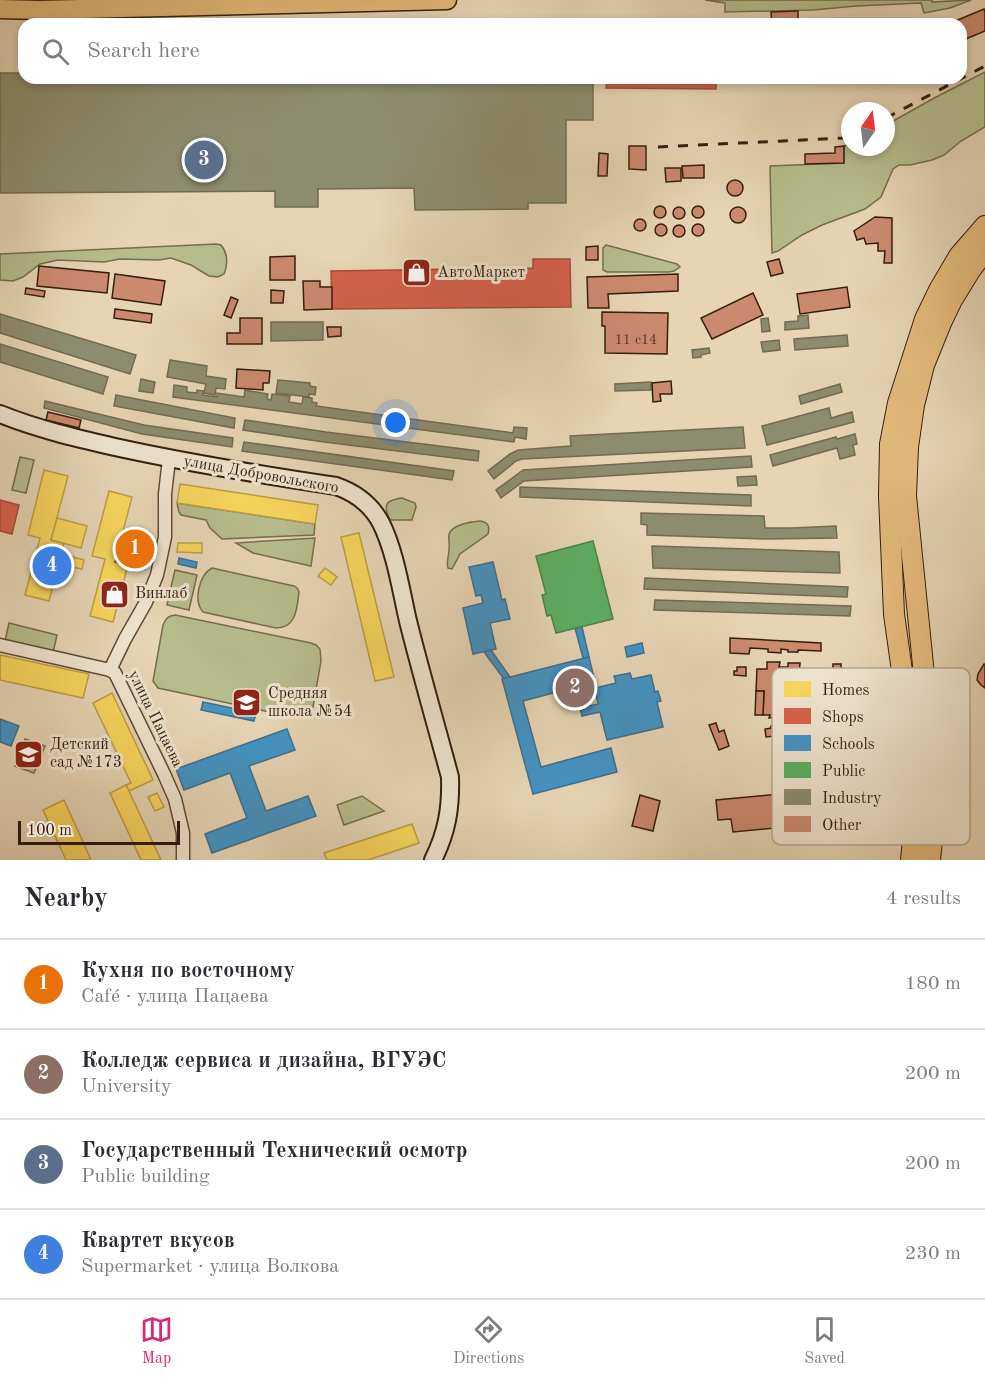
<!DOCTYPE html>
<meta charset="utf-8">
<style>
:root{--surface:#fff;--page:#f7f7f7;--text:#2b2b33;--muted:#7c7c81;--line:#e1e1e2;--accent:#db2777}
body{margin:0;font-family:"Old Standard TT",serif;background:var(--page);color:var(--text)}
.compass{position:absolute;left:841px;top:102px;width:54px;height:54px;border-radius:50%;background:var(--surface);box-shadow:0 3px 9px #0003;rotate:14deg}
.scale{position:absolute;left:18px;bottom:15px;width:162px;box-sizing:border-box;padding-left:6px;border:3px solid #341e10;border-top:0;font-size:16px;line-height:21px;white-space:nowrap;color:#341e10;-webkit-text-stroke:4px #efe3ce;paint-order:stroke}
.you{position:absolute;left:396px;top:423px;width:21px;height:21px;margin:-15px;border:4px solid #fff;border-radius:50%;background:#1a73e8;box-shadow:0 0 0 9px #1a73e833}
.badge{display:grid;place-items:center;width:39px;height:39px;border-radius:50%;background:var(--accent);color:#fff;font-size:20px;font-weight:700}
.pin{position:absolute;translate:-50% -50%;border:3px solid #fff;box-shadow:0 2px 6px #0006}
.list{margin:0;padding:0;list-style:none}
h2{display:flex;justify-content:space-between;align-items:center;height:78px;margin:0;padding:0 24px;font-size:26px}
h2 small{font-size:20px;font-weight:400;color:var(--muted)}
.list li{display:grid;grid-template-columns:39px 1fr auto;gap:18px;align-items:center;box-sizing:border-box;height:90px;padding:0 24px;border-top:2px solid var(--line)}
.list b{display:block;font-size:22px;white-space:nowrap}
.list p{margin:0;font-size:20px;white-space:nowrap;color:var(--muted)}
.list em{font-size:20px;font-style:normal;color:var(--muted)}
.icon{flex:none;width:33px;height:33px;fill:none;stroke:currentColor;stroke-width:2;stroke-linecap:round;stroke-linejoin:round}
.map{position:relative;flex:none;width:985px;height:860px;overflow:hidden}
.search{position:absolute;background:var(--surface);box-shadow:0 3px 9px #0003;left:18px;right:18px;top:18px;height:66px;display:flex;align-items:center;gap:15px;box-sizing:border-box;padding:0 21px;border-radius:18px;color:var(--muted);font-size:22px}
.sheet{height:438px;background:var(--surface)}
nav{display:flex;justify-content:space-around;align-items:center;box-sizing:border-box;height:84px;border-top:2px solid var(--line);background:var(--surface);font-size:16px;color:var(--muted)}
nav a{display:grid;justify-items:center;gap:3px}
nav .on{color:var(--accent)}
.map>svg:first-child{display:block}
</style>
<div class="map">
<svg width="985" height="860" viewBox="0 0 985 860">
<rect width="100%" height="100%" fill="#e6d4b4"/>
<filter id="stains"><feTurbulence type="fractalNoise" baseFrequency=".00333" numOctaves="4"/><feColorMatrix values="0 0 0 0 .2 0 0 0 0 .09 0 0 0 0 .02 0 0 0 .5 -.17"/></filter>
<radialGradient id="worn" r=".72"><stop offset=".6" stop-color="#630" stop-opacity="0"/><stop offset="1" stop-color="#630" stop-opacity=".3"/></radialGradient>
<!-- green -->
<g fill="#b6bc8c" stroke="#756d4e" stroke-width="1.5">
<polygon points="705,0 932,0 932,2 971,0 950,8 924,13 921,3 856,6 813,10 725,12 725,3"/>
<polygon points="985,72 985,127 961,141 944,155 932,160 910,165 899,165 893,169 881,197 865,209 822,225 802,235 778,251 772,253 770,166 844,163 844,146 850,145 850,147 886,147 886,125 936,97"/>
<path d="M216,244L221,245C228,253 228,265 224,274L218,277L209,276L191,265L171,258L159,260L120,259L104,262L58,260L40,264L23,277L13,281L0,280V254Z"/>
<polygon points="606,245 677,264 680,267 674,271 669,272 607,272 603,270 603,248"/>
<polygon points="20,457 34,460 26,493 12,490"/>
<path d="M402,498L415,503L416,507L412,520H390C383,505 385,500 402,498Z"/>
<polygon points="177,503 315,524 314,535 222,539 210,528 206,520 181,515 179,512"/>
<path d="M480,521C488,522 490,526 488,534L460,554L452,569L448,568C446,562 449,556 449,549C450,544 448,539 449,534C453,524 470,522 480,521Z"/>
<polygon points="315,538 311,566 253,553 236,543"/>
<path d="M212,568L294,586L297,588L299,592C297,609 296,628 276,628L203,612C193,601 199,575 212,568Z"/>
<polygon points="175,570 197,575 189,610 167,605"/>
<path d="M175,615L311,643L316,645L320,649L321,661L313,707L307,717H293L158,688L153,681L163,625C166,618 168,616 175,615Z"/>
<polygon points="9,623 57,635 53,653 5,641"/>
<polygon points="25,739 45,746 34,773 15,766"/>
<polygon points="362,796 384,811 344,825 337,805"/>
</g>
<!-- homes -->
<g fill="#f6d55c" stroke="#bc9e45" stroke-width="1.5">
<polygon points="44,470 68,476 51,540 64,543 49,601 25,595 40,538 28,535"/>
<polygon points="180,484 318,505 315,524 177,503"/>
<polygon points="109,491 132,497 115,562 128,565 113,622 90,616 105,559 92,556"/>
<polygon points="57,518 87,526 81,548 51,540"/>
<polygon points="359,533 394,677 375,681 341,537"/>
<polygon points="178,543 202,543 202,553 177,552"/>
<polygon points="69,556 84,560 82,569 67,566"/>
<polygon points="325,568 337,577 331,585 318,576"/>
<polygon points="0,655 89,674 83,698 0,680"/>
<polygon points="112,693 153,780 129,791 126,785 131,783 93,703"/>
<polygon points="126,785 129,791 161,860 141,860 110,793"/>
<polygon points="157,793 164,807 155,811 148,797"/>
<polygon points="64,800 79,833 91,860 66,860 43,810"/>
<polygon points="412,824 419,843 368,860 327,860 324,853"/>
</g>
<!-- shops -->
<g fill="#d6604d" stroke="#a54c3b" stroke-width="1.5">
<polygon points="607,78 716,78 716,89 606,88"/>
<polygon points="533,259 570,259 571,307 332,309 331,271 533,268"/>
<polygon points="0,500 19,505 12,534 0,531"/>
<polygon points="121,539 151,547 145,569 115,562"/>
</g>
<!-- schools -->
<g fill="#4393c3" stroke="#3e708d" stroke-width="1.5">
<polygon points="179,558 197,562 196,568 178,564"/>
<polygon points="493,562 502,600 505,599 510,619 490,623 496,649 473,654 463,608 483,603 481,595 476,596 469,567"/>
<polygon points="582,627 589,657 583,658 575,628"/>
<polygon points="642,643 644,653 627,657 625,647"/>
<polygon points="491,650 510,677 504,679 484,652"/>
<polygon points="589,657 595,682 523,701 541,767 611,748 617,772 533,794 502,679"/>
<polygon points="630,673 632,679 651,675 655,692 658,691 661,701 657,702 663,727 607,740 600,712 582,716 580,708 598,704 595,688 616,683 614,676"/>
<polygon points="203,702 256,713 254,721 201,710"/>
<polygon points="0,719 19,726 11,746 0,742"/>
<polygon points="287,729 295,750 249,766 266,811 308,796 316,816 212,853 205,834 247,818 230,773 184,790 176,769"/>
</g>
<!-- public -->
<polygon fill="#5aae61" stroke="#4f8349" stroke-width="1.5" points="593,541 613,619 556,633 551,615 547,616 542,595 546,594 536,556"/>
<!-- industry -->
<g fill="#8c8c6e" stroke="#726b52" stroke-width="1.5">
<polygon points="0,73 24,73 24,78 593,78 593,120 566,120 566,203 528,203 528,209 415,210 414,188 318,189 318,207 275,207 275,191 0,193"/>
<polygon points="0,314 136,355 130,374 0,333"/>
<polygon points="808,315 809,328 785,330 785,322 798,321 798,316"/>
<polygon points="768,318 770,331 762,332 761,319"/>
<polygon points="271,322 323,322 323,340 271,341"/>
<polygon points="847,335 848,346 795,350 794,339"/>
<polygon points="779,340 780,350 763,352 761,342"/>
<polygon points="0,344 108,377 103,394 0,362"/>
<polygon points="709,348 710,353 701,355 701,357 693,358 692,350"/>
<polygon points="170,360 207,366 206,376 226,379 225,389 216,388 215,395 204,393 206,384 167,377"/>
<polygon points="141,379 155,382 153,393 139,391"/>
<polygon points="278,380 310,383 310,386 316,387 315,395 309,394 309,397 276,393"/>
<polygon points="651,382 651,390 615,391 615,384"/>
<polygon points="840,384 842,392 801,404 799,396"/>
<polygon points="174,385 187,387 187,392 197,393 197,390 204,391 203,395 217,397 217,393 244,397 245,390 268,394 267,399 271,400 272,394 290,396 289,402 302,404 303,397 312,398 312,402 317,403 316,406 513,433 514,427 527,428 526,439 515,437 514,442 173,397"/>
<polygon points="116,395 235,418 234,428 114,406"/>
<polygon points="45,401 144,425 233,438 232,447 142,434 44,408"/>
<polygon points="829,408 831,418 852,412 854,422 767,445 762,426"/>
<polygon points="245,420 326,432 479,451 478,461 324,442 243,430"/>
<polygon points="743,427 745,448 522,459 516,461 494,479 488,471 510,454 518,450 571,446 570,436"/>
<polygon points="855,434 857,444 853,445 855,455 840,459 837,448 773,466 770,455 836,437 837,439"/>
<polygon points="244,442 454,471 452,480 242,451"/>
<polygon points="751,456 752,467 524,481 501,498 496,490 523,470"/>
<polygon points="756,476 757,485 738,486 737,477"/>
<polygon points="520,487 751,495 751,506 520,497"/>
<polygon points="641,513 764,516 765,528 791,528 836,526 837,538 766,539 647,535 647,525 641,524"/>
<polygon points="652,546 839,552 840,573 653,568"/>
<polygon points="645,578 848,587 847,597 644,589"/>
<polygon points="655,600 851,606 850,616 654,610"/>
</g>
<!-- building -->
<g fill="#cb896e" stroke="#341e10" stroke-width="1.5">
<polygon points="984,9 985,12 985,31 961,41 961,24 948,24"/>
<polygon points="798,11 798,24 772,24 771,12"/>
<polygon points="40,17 60,17 60,24 39,24"/>
<polygon points="749,78 782,78 782,81 749,82"/>
<polygon points="629,146 646,146 646,170 629,169"/>
<polygon points="844,146 844,163 805,164 805,154 835,153 835,147"/>
<polygon points="599,153 608,154 607,176 598,176"/>
<polygon points="704,165 704,178 683,178 682,166"/>
<polygon points="665,168 681,168 681,181 666,182"/>
<circle cx="735" cy="188" r="8"/>
<circle cx="698" cy="212" r="6"/>
<circle cx="660" cy="212" r="6"/>
<circle cx="679" cy="213" r="6"/>
<circle cx="738" cy="215" r="8"/>
<polygon points="875,217 892,218 892,263 884,263 885,251 878,251 878,243 866,244 864,238 857,240 854,231"/>
<circle cx="640" cy="225" r="6"/>
<circle cx="661" cy="230" r="6"/>
<circle cx="698" cy="230" r="6"/>
<circle cx="679" cy="231" r="6"/>
<polygon points="598,246 598,260 586,260 586,247"/>
<polygon points="295,256 295,280 270,280 270,257"/>
<polygon points="779,259 783,273 771,276 767,262"/>
<polygon points="39,266 109,273 107,293 37,286"/>
<polygon points="115,274 165,281 161,305 112,298"/>
<polygon points="678,274 678,291 608,294 609,308 588,308 587,277"/>
<polygon points="303,281 320,281 320,287 332,287 332,309 304,310"/>
<polygon points="847,287 850,307 800,314 797,294"/>
<polygon points="26,288 45,291 44,297 25,294"/>
<polygon points="271,290 284,291 283,303 271,303"/>
<polygon points="753,293 763,315 712,339 701,318"/>
<polygon points="231,297 238,300 231,318 224,315"/>
<polygon points="115,309 152,314 151,323 114,318"/>
<polygon points="602,312 668,313 667,354 605,353 605,326 602,326"/>
<polygon points="240,318 262,318 262,344 227,344 227,333 240,333"/>
<polygon points="327,327 341,327 341,336 328,337"/>
<polygon points="237,369 270,371 269,383 263,383 263,390 236,388"/>
<polygon points="671,381 672,394 660,394 661,401 653,402 652,383"/>
<polygon points="48,412 81,420 79,428 46,420"/>
<polygon points="730,638 821,643 821,651 798,650 798,652 788,652 788,650 781,649 781,653 768,652 768,649 750,648 749,654 730,653"/>
<polygon points="767,662 780,662 779,667 788,667 788,663 800,663 799,676 809,676 809,670 817,670 816,687 822,687 821,695 782,695 780,707 798,705 820,701 819,710 798,715 769,718 770,715 763,715 764,691 756,691 757,669 767,669"/>
<polygon points="833,664 841,664 841,709 832,709 833,695 836,695 837,684 833,683"/>
<polygon points="984,664 985,664 985,688 981,685 977,680 978,674"/>
<polygon points="737,667 746,667 746,676 734,675 734,671 737,671"/>
<polygon points="756,691 764,691 763,715 755,715"/>
<polygon points="716,723 719,732 724,730 729,746 719,750 709,725"/>
<polygon points="778,725 778,727 793,725 794,734 766,737 765,729 771,728 771,726"/>
<polygon points="790,793 791,805 804,803 806,825 733,832 731,819 718,820 716,800"/>
<polygon points="640,795 660,801 653,831 632,826"/>
</g>
<g fill="none" stroke-linecap="round" stroke-linejoin="round">
<defs>
<g id="minor">
<polyline points="0,645 110,670"/>
<polyline points="110,670 125,639 146,602 157,575 165,537 165,494 169,459"/>
<polyline points="110,670 115,673 164,774 175,799 183,833 183,860"/>
</g>
<path id="secondary" d="M0,414C37,429 76,438 115,447C188,463 262,475 336,486C356,493 371,504 381,523C395,551 401,590 408,621C421,673 436,725 450,777C451,808 447,832 433,860"/>
<polyline id="primary" points="0,9 39,10 447,0"/>
<g id="trunk">
<polyline points="911,860 915,819 915,764 894,614 889,496 890,444 898,403 925,319 939,290 959,256 985,226"/>
<polyline points="930,860 934,821 933,764 906,496 908,447 914,405 924,365 941,323 952,300 971,269 985,251"/>
</g>
</defs>
<!-- minor casing -->
<use href="#minor" stroke="#604c39" stroke-width="15"/>
<!-- secondary casing -->
<use href="#secondary" stroke="#341e10" stroke-width="20"/>
<!-- primary casing -->
<use href="#primary" stroke="#341e10" stroke-width="21"/>
<!-- trunk casing -->
<use href="#trunk" stroke="#341e10" stroke-width="22"/>
<!-- minor -->
<use href="#minor" stroke="#efe3ce" stroke-width="12"/>
<!-- secondary -->
<use href="#secondary" stroke="#efe3ce" stroke-width="16"/>
<!-- primary -->
<use href="#primary" stroke="#e3ba7a" stroke-width="18"/>
<!-- trunk -->
<use href="#trunk" stroke="#e3ba7a" stroke-width="20"/>
<!-- rail -->
<g stroke="#341e10" stroke-width="3" stroke-dasharray="10 10" stroke-linecap="butt">
<polyline points="886,118 985,66"/>
<polyline points="658,147 843,138 850,136"/>
</g>
</g>
<!-- icons -->
<defs>
<symbol id="shop-square" viewBox="-11 -11 22 22"><rect x="-9" y="-9" width="18" height="18" rx="4" fill="#8f2418" stroke="#efe3ce"/><path d="M-5-2.5h2.3a2.7 3.5 0 0 1 5.4 0H5L5.5 6h-11ZM-1.5-2.5h3a1.5 2.3 0 0 0-3 0Z" fill="#fff"/></symbol>
<symbol id="school-square" viewBox="-11 -11 22 22"><rect x="-9" y="-9" width="18" height="18" rx="4" fill="#8f2418" stroke="#efe3ce"/><path d="M0-5L7-2L0 1L-7-2ZM-4 1L0 2.5L4 1V4Q0 6-4 4Z" fill="#fff"/></symbol>
</defs>
<g fill-rule="evenodd">
<use href="#shop-square" x="400" y="256" width="33" height="33"/>
<use href="#shop-square" x="98" y="578" width="33" height="33"/>
<use href="#school-square" x="230" y="686" width="33" height="33"/>
<use href="#school-square" x="12" y="738" width="33" height="33"/>
</g>
<g text-anchor="middle" dominant-baseline="central" stroke-width="6" stroke-linejoin="round" paint-order="stroke">
<!-- number labels -->
<g font-size="14" fill="#5a3928">
<text x="636" y="340">11 с14</text>
</g>
<!-- poi labels -->
<g font-size="16" fill="#341e10" stroke="#efe3ce" text-anchor="start">
<text x="437" y="273">АвтоМаркет</text>
<text x="135" y="594">Винлаб</text>
<text x="268" y="694">Средняя<tspan x="268" dy="18">школа №54</tspan></text>
<text x="50" y="745">Детский<tspan x="50" dy="18">сад №173</tspan></text>
</g>
<!-- street labels -->
<g font-size="16" fill="#341e10" stroke="#efe3ce">
<text transform="translate(261 475) rotate(10)">улица Добровольского</text>
<text transform="translate(155 719) rotate(64)">улица Пацаева</text>
</g>
</g>
<!-- legend -->
<rect x="772" y="668" width="198" height="177" rx="9" fill="#efe3ce" stroke="#b7a895" stroke-width="1.5"/>
<rect x="784" y="681" width="27" height="16" fill="#f6d55c"/>
<rect x="784" y="708" width="27" height="16" fill="#d6604d"/>
<rect x="784" y="735" width="27" height="16" fill="#4393c3"/>
<rect x="784" y="762" width="27" height="16" fill="#5aae61"/>
<rect x="784" y="789" width="27" height="16" fill="#8c8c6e"/>
<rect x="784" y="816" width="27" height="16" fill="#cb896e"/>
<g font-size="16" fill="#341e10">
<text x="822" y="695">Homes</text>
<text x="822" y="722">Shops</text>
<text x="822" y="749">Schools</text>
<text x="822" y="776">Public</text>
<text x="822" y="803">Industry</text>
<text x="822" y="830">Other</text>
</g>
<rect width="100%" height="100%" filter="url(#stains)"/>
<rect width="100%" height="100%" fill="url(#worn)"/>
</svg>
<svg class="compass" viewBox="-18 -18 36 36"><path d="M0-13l5 13h-10z" fill="#e53935"/><path d="M0 13l5-13h-10z" fill="#7c7c81"/></svg>
<div class="scale">100 m</div>
<div class="you"></div>
<div class="pin badge" style="left:135px;top:549px;background:#e8710a">1</div>
<div class="pin badge" style="left:575px;top:688px;background:#8d6e63">2</div>
<div class="pin badge" style="left:204px;top:160px;background:#5c6f8a">3</div>
<div class="pin badge" style="left:52px;top:566px;background:#3f7fe0">4</div>
<div class="search"><svg class="icon" aria-label="search" viewBox="0 0 24 24"><circle cx="10" cy="10" r="6"/><path d="M15 15l6 6"/></svg>Search here</div>
</div>
<section class="sheet">
<h2>Nearby<small>4 results</small></h2>
<ul class="list">
<li><span class="badge" style="background:#e8710a">1</span><div><b>Кухня по восточному</b><p>Café · улица Пацаева</p></div><em>180 m</em></li>
<li><span class="badge" style="background:#8d6e63">2</span><div><b>Колледж сервиса и дизайна, ВГУЭС</b><p>University</p></div><em>200 m</em></li>
<li><span class="badge" style="background:#5c6f8a">3</span><div><b>Государственный Технический осмотр</b><p>Public building</p></div><em>200 m</em></li>
<li><span class="badge" style="background:#3f7fe0">4</span><div><b>Квартет вкусов</b><p>Supermarket · улица Волкова</p></div><em>230 m</em></li>
</ul>
</section>
<nav>
<a class="on"><svg class="icon" aria-label="map" viewBox="0 0 24 24"><path d="M3 6l6-2 6 2 6-2v14l-6 2-6-2-6 2zM9 4v14M15 6v14"/></svg>Map</a>
<a><svg class="icon" aria-label="directions" viewBox="0 0 24 24"><path d="M12 3l9 9-9 9-9-9zM9 14v-3h6M13 9l2 2-2 2"/></svg>Directions</a>
<a><svg class="icon" aria-label="saved" viewBox="0 0 24 24"><path d="M7 4h10v16l-5-4-5 4z"/></svg>Saved</a>
</nav>
